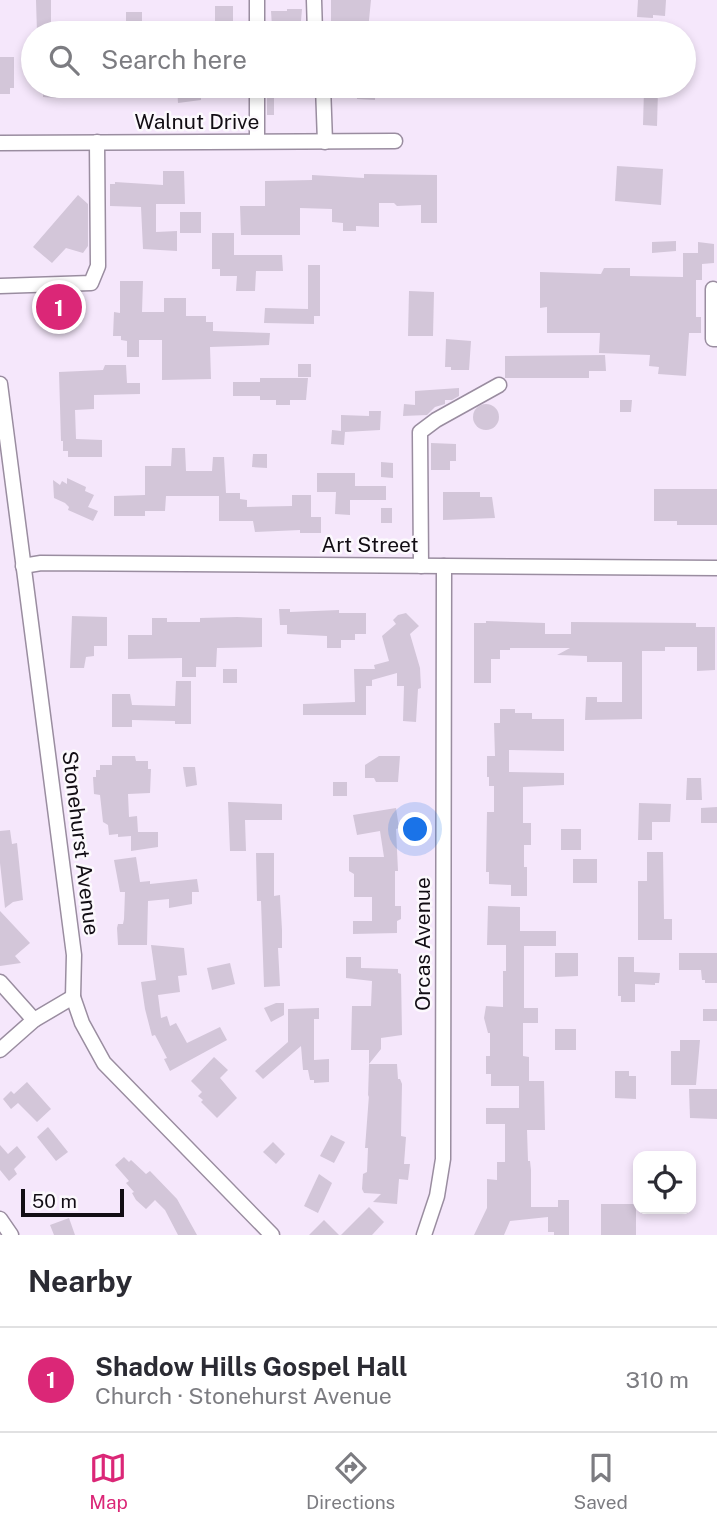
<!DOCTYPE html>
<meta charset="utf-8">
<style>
:root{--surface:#fff;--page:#f2f2f3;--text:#2b2b33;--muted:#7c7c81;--line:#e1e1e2;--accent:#db2777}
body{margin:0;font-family:"Public Sans",sans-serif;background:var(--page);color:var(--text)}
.controls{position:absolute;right:21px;bottom:21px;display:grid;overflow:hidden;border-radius:14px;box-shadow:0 4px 10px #0003}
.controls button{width:63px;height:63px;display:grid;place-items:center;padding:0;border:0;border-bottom:2px solid var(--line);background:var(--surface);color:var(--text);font:35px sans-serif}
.scale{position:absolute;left:21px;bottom:18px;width:103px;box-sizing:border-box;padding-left:7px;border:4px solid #120d14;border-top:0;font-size:19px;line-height:24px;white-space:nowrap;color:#120d14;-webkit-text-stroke:5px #fcf9fd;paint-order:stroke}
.you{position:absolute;left:416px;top:830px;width:24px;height:24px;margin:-18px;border:5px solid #fff;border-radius:50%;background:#1a73e8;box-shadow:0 0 0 10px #1a73e833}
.badge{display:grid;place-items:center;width:46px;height:46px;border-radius:50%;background:var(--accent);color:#fff;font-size:23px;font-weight:700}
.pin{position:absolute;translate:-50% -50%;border:4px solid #fff;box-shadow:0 2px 7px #0006}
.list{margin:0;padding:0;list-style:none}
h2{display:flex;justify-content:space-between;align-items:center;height:91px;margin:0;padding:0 28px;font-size:30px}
h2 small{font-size:23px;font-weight:400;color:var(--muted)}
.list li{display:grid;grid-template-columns:46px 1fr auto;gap:21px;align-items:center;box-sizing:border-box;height:105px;padding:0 28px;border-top:2px solid var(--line)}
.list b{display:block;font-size:26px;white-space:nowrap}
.list p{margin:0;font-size:23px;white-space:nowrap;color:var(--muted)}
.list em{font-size:23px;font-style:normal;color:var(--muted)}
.icon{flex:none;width:38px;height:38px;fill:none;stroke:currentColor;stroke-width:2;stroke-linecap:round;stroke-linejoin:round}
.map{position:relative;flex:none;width:717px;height:1235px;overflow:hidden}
.search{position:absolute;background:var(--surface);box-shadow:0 4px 10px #0003;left:21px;right:21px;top:21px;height:77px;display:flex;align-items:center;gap:18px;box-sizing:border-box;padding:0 24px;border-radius:38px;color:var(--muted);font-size:26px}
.sheet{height:196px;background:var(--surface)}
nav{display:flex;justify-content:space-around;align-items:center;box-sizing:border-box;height:98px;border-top:2px solid var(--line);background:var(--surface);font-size:19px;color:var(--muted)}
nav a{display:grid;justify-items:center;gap:4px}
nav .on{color:var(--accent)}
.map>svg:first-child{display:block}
</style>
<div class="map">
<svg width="717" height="1235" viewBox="0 0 717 1235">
<rect width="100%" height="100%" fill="#f5e7fb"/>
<!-- building -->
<g fill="#d3c6d9">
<polygon points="36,0 51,0 51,33 37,33"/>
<polygon points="331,0 371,0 368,30 353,30 353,22 331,22"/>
<polygon points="638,0 666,0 665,16 653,15 653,18 637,17"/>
<rect x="215" y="6" width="18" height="27"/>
<polygon points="287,9 302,9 300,33 280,33 280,27 272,27 271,11 287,11"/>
<rect x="126" y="12" width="16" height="21"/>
<polygon points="0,57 14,57 14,88 10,88 10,94 0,94"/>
<polygon points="43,86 56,86 56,98 43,97"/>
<polygon points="177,86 201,86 201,100 178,103"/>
<polygon points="274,86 274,115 267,115 267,87"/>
<polygon points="357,86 375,86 375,100 357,99"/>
<polygon points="644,90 658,90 657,126 643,125"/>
<polygon points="617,166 663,169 661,205 615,201"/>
<polygon points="163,171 184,171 185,204 156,204 156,232 177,231 177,251 143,249 141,207 110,206 110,184 115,184 115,182 163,185"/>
<polygon points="364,174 437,175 437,223 421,223 421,205 397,206 394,203 379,203 379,227 356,226 356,231 343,231 343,223 332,222 332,209 300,208 300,235 241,235 240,206 265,206 265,181 312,180 312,175 364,178"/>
<polygon points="78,195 88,204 88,246 83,253 66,248 52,263 33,247"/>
<rect x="180" y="212" width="21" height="21"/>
<polygon points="212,233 234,233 234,255 282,255 283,271 256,271 255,291 236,291 237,276 220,276 220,269 212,269"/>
<polygon points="676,241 676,251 652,253 652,242"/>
<polygon points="698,242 714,244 714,263 702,264 702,280 696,280 696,317 701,317 701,333 689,333 686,376 658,374 659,367 649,366 650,355 599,353 600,333 547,333 547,307 540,308 540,272 601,274 604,268 630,268 630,276 683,277 683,253 698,253"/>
<polygon points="308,265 320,265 320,316 314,316 314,324 264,323 265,308 308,309"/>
<polygon points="120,281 143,281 142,312 164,312 164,298 186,298 186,316 206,316 206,322 213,322 213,331 270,333 269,345 210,347 211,379 162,380 162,340 139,340 139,357 127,357 127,341 121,340 121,336 113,336 114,312 120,313"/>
<polygon points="409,291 434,292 433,336 408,336"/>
<polygon points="446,339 471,341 469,370 451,370 451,367 445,367"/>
<polygon points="605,355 606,371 589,371 589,378 505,378 505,356"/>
<rect x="298" y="364" width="13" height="13"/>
<polygon points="105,365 126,365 127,383 140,383 140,394 94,395 94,409 75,410 76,439 102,440 102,457 68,457 68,451 63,451 63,441 61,441 59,372 103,370"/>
<polygon points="260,378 308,378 306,400 290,400 290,405 276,405 276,400 260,400 260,396 233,396 233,382 260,382"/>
<polygon points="459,388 459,396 452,400 445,400 445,404 435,407 427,415 403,416 404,404 415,405 415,391"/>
<polygon points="620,400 632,400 631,412 620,412"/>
<circle cx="486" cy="417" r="13"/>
<polygon points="369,411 381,411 380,430 345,432 344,445 331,444 332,430 341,431 341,415 369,416"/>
<polygon points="431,443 456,444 456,461 450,461 450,470 431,470"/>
<polygon points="172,448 185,448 186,471 212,471 213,457 224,457 226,493 240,493 240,499 247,500 247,507 292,506 292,495 311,495 311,517 321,517 321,533 300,533 300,530 255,532 253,521 219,521 219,496 166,496 165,511 145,511 145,516 114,516 114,496 145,495 145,466 171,466"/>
<polygon points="253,454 267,454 267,468 252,467"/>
<polygon points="381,462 393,463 393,478 381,477"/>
<polygon points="317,473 355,473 355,486 386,486 386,500 350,500 350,515 335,514 336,492 317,492"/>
<polygon points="67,478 86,487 85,491 94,495 88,507 98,511 93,521 68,510 69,507 65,503 54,498 53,480 60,485 62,481 67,484"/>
<polygon points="654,489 717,489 717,525 677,525 677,521 654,521"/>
<polygon points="443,492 480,492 480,497 492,497 495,518 443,520"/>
<rect x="381" y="508" width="11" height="15"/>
<polygon points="279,609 290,609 290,612 339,610 339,613 366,613 366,634 355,634 355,640 341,640 341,648 327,648 327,636 287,634 287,625 280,625"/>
<polygon points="406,613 419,626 410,634 420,668 421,688 418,689 416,722 403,721 404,686 397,686 397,673 372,680 372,686 366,686 366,715 303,715 303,704 355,702 354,669 375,669 374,665 389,661 382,636 396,624 393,620 398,615"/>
<polygon points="72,616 107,617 107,646 94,646 94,656 86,657 84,668 70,668"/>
<polygon points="237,617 262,618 262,647 217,648 216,667 196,667 196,677 182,677 182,658 128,659 128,635 152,635 152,618 167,618 167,622 200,622 200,618"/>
<polygon points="486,621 545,623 545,634 571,634 571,622 696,623 696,627 715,627 715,670 697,671 697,647 665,647 665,651 642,651 642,719 585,720 586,697 597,697 597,702 622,702 622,662 587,662 587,656 557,655 570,648 510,648 510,650 500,650 500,659 491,659 491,683 474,683 474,623 486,623"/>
<rect x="223" y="669" width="14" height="14"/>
<polygon points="176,681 191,681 191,724 175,724 175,721 132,720 132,727 112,727 112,694 130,694 132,705 175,706"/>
<polygon points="500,709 515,709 515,713 532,713 532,719 564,719 564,751 509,750 509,772 564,773 564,785 523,787 523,823 531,823 531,845 524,845 524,867 527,867 527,896 511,896 511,885 489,884 489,872 486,872 487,812 494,812 494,786 489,786 489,777 487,777 487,756 495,756 494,723 500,723"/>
<polygon points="112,756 135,756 136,761 148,761 148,769 151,769 150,793 128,794 129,817 137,816 138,832 158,832 158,847 131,851 131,836 118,837 118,834 109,835 108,825 103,822 100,795 94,794 93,777 96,777 96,770 100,770 100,765 112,765"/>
<polygon points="379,756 400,756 398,782 376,782 374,778 365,778 365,765"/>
<polygon points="183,767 195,767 197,785 186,787"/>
<polygon points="687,778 701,778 702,800 686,800"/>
<rect x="333" y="782" width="14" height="14"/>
<polygon points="228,802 282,804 282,820 245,820 246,851 230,851"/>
<polygon points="639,803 671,804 670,822 652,822 652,840 638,840"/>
<polygon points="717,807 717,823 701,823 701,808"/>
<polygon points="396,808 399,828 396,829 398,871 395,871 395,906 401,906 401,919 397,921 397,933 353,934 353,921 372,921 372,897 354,897 354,874 349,871 349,857 384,857 380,831 357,835 353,815"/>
<rect x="561" y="829" width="20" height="21"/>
<polygon points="10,830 12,844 17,843 23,900 13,902 5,908 0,863 0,831"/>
<polygon points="647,852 663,852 664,919 672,919 672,940 638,940 638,881 647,881"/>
<polygon points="256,853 274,853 274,896 280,895 282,930 282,948 278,948 280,986 264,987 261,901 257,901"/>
<polygon points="136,857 140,882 150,881 150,884 197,879 199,892 192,892 192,904 169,908 169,899 148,901 147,945 118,945 117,928 118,924 123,924 124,919 125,892 120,892 114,860"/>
<rect x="573" y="859" width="24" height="24"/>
<polygon points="488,906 520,907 520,931 556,931 556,946 524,946 524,1008 538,1008 538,1023 523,1023 523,1056 529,1057 529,1081 544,1081 545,1130 527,1130 528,1161 530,1161 531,1170 531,1207 558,1207 558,1200 569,1200 569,1235 554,1235 554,1232 548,1232 548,1217 510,1221 504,1235 474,1235 487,1208 487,1179 497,1180 497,1162 505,1162 505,1124 486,1124 486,1108 519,1108 519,1086 491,1086 491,1074 486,1074 486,1056 490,1056 490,1033 488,1033 484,1018 486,1006 503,1007 503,971 506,971 506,945 487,945"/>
<polygon points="0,911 30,943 15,956 21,963 0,966"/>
<polygon points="151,945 184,948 187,975 178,976 180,992 158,995 161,1018 167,1016 170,1026 176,1023 187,1043 220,1027 227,1040 170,1071 164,1059 167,1058 155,1035 152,1036 145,1009 141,982 156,980"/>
<polygon points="555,953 578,953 578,976 555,977"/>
<polygon points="679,953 717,953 717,983 705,983 705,980 702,980 701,970 679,970"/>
<polygon points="346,957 361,957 361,968 398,969 398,973 401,974 402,1035 381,1038 381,1049 369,1064 369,1050 351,1050 352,1006 371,1006 372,981 346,978"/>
<polygon points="618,957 634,957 634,972 660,973 659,983 655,983 655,985 635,984 635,1002 621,1002 621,996 618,996"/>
<polygon points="230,963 235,984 212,990 207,968"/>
<polygon points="276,1003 284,1003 284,1015 271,1022 264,1008"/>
<polygon points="319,1008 319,1019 314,1019 314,1060 329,1059 329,1082 314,1083 314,1080 310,1080 308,1070 303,1070 301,1046 263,1079 255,1071 288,1042 288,1009"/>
<rect x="703" y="1009" width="14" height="12"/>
<rect x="555" y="1029" width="21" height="21"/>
<polygon points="680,1040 700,1040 696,1085 671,1085 671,1051 680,1051"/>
<polygon points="214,1057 228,1070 220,1078 237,1098 217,1118 201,1102 203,1100 198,1096 202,1092 191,1081"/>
<polygon points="369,1064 397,1064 398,1079 400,1079 402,1084 401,1136 406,1137 404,1164 410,1164 408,1180 399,1179 397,1204 373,1202 381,1194 364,1193 362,1189 363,1174 367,1172 368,1148 365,1148 369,1095 368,1097"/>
<polygon points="615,1071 629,1071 629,1076 636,1076 636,1099 615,1098"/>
<polygon points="27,1082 51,1109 37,1122 18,1103 11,1109 3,1099 11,1091 14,1094"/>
<polygon points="689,1089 717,1089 717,1119 690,1118"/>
<polygon points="48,1127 68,1152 56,1161 37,1137"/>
<polygon points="331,1135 345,1142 334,1163 320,1156"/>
<polygon points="273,1142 285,1154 276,1164 263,1152"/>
<polygon points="0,1145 8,1154 17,1146 26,1157 14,1169 17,1174 9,1181 0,1170"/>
<polygon points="124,1157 129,1162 131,1160 146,1174 150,1171 177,1199 197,1235 178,1235 165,1210 155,1200 146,1209 136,1200 132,1193 134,1192 126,1183 129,1181 115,1165"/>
<polygon points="319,1174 332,1183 318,1213 304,1206"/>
<rect x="601" y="1204" width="35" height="31"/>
<polygon points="369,1207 384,1222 372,1235 341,1235"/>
<polygon points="69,1218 75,1235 54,1235 50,1225"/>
<polygon points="324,1220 339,1235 309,1235"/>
</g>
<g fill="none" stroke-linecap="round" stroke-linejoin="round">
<defs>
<g id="minor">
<polyline points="257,0 257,33"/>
<polyline points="314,0 315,33"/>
<polyline points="257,86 257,141"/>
<polyline points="323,86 325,142"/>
<polyline points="0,143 395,141"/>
<polyline points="0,286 91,283 98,266 97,142"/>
<polyline points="713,289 713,339 717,339"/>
<polyline points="0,384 74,955 73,997 82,1023 104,1063 272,1235"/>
<polyline points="23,566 41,563 717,568"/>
<polyline points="421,566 420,432 436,420 499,385"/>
<polyline points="0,982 34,1020"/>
<polyline points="0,1050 34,1020 73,997"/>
<polyline points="0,1219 11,1235"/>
<polyline points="424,1235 437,1196 443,1159 444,566"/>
</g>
</defs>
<!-- minor casing -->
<use href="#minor" stroke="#9a8da0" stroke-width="17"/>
<!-- minor -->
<use href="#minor" stroke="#fff" stroke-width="14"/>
</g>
<g text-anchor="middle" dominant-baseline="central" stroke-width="5" stroke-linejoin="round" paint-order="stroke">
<!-- street labels -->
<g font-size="21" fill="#120d14" stroke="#fcf9fd">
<text x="197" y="121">Walnut Drive</text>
<text x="370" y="544">Art Street</text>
<text transform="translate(81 843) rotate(83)">Stonehurst Avenue</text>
<text transform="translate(422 944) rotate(-90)">Orcas Avenue</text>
</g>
</g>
</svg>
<div class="controls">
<button><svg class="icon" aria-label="locate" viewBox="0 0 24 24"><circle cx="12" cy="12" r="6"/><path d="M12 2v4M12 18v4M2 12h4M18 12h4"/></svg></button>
</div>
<div class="scale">50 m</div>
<div class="you"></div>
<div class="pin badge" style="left:59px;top:307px">1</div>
<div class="search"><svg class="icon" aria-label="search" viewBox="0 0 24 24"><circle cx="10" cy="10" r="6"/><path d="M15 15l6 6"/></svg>Search here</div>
</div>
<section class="sheet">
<h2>Nearby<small></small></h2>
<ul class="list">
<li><span class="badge">1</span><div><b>Shadow Hills Gospel Hall</b><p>Church · Stonehurst Avenue</p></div><em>310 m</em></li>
</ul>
</section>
<nav>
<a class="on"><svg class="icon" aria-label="map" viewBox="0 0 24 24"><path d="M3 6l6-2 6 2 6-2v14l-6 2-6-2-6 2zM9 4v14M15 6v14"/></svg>Map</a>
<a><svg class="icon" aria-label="directions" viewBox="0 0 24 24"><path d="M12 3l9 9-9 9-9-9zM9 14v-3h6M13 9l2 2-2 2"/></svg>Directions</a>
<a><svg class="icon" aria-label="saved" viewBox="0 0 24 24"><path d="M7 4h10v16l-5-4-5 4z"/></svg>Saved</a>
</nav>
